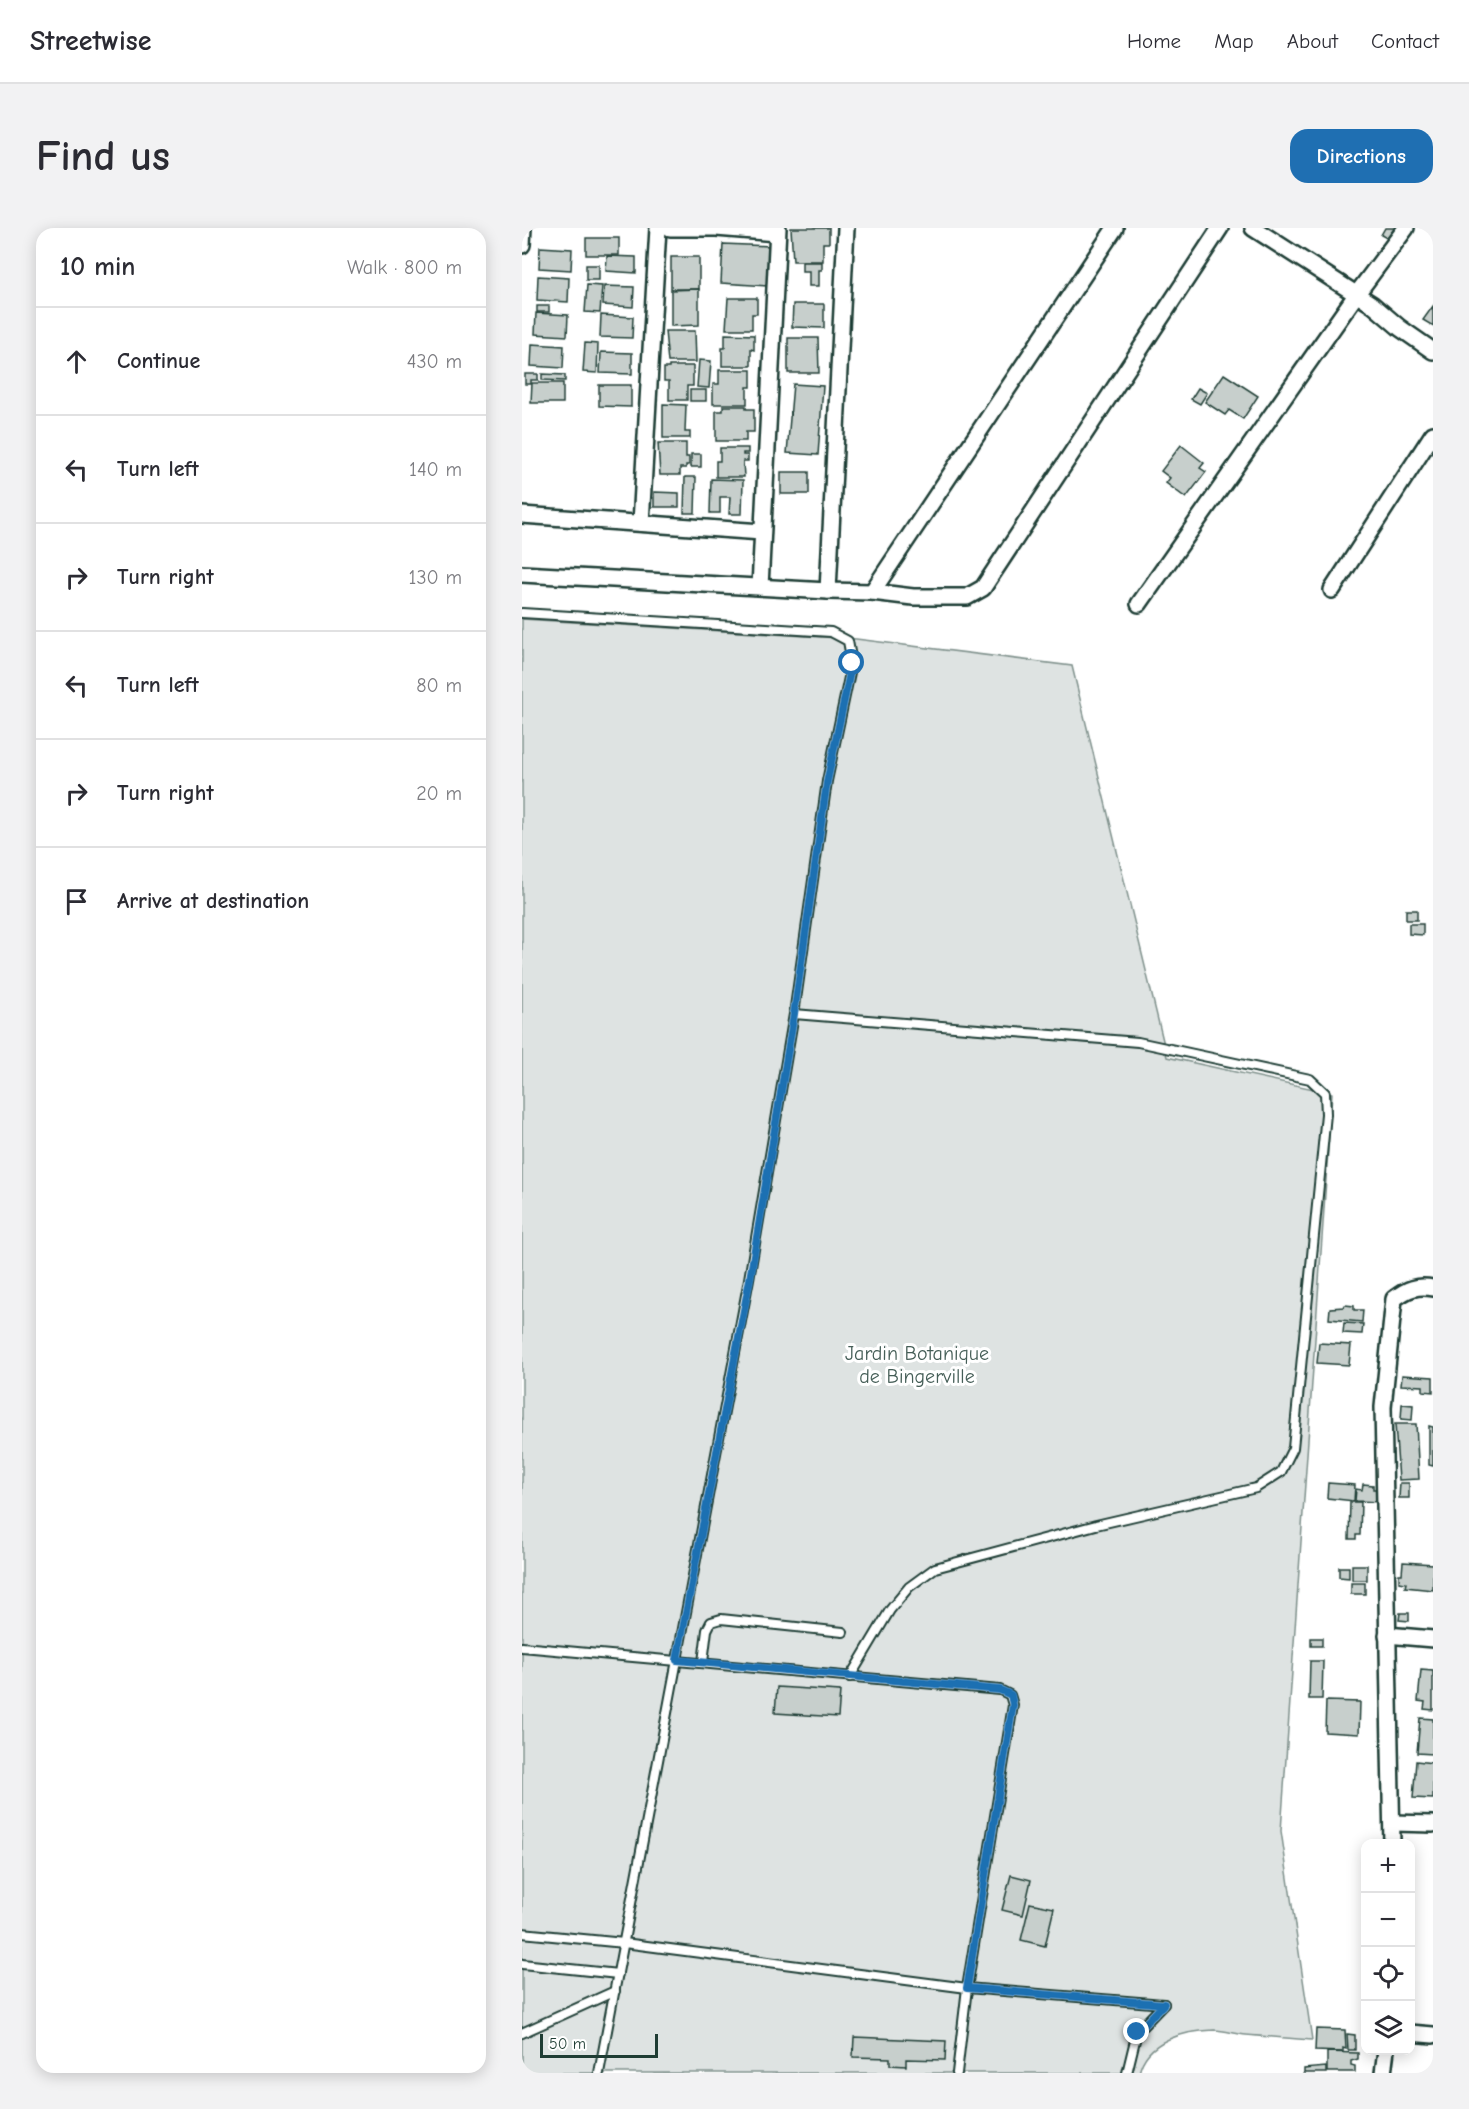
<!DOCTYPE html>
<meta charset="utf-8">
<style>
:root{--surface:#fff;--page:#f2f2f3;--text:#2b2b33;--muted:#7c7c81;--line:#e1e1e2;--accent:#1f6fb2}
body{margin:0;font-family:"Comic Neue",sans-serif;background:var(--page);color:var(--text)}
.controls{position:absolute;right:18px;bottom:18px;display:grid;overflow:hidden;border-radius:12px;box-shadow:0 3px 15px #0003}
.controls button{width:54px;height:54px;display:grid;place-items:center;padding:0;border:0;border-bottom:2px solid var(--line);background:var(--surface);color:var(--text);font:30px sans-serif}
.scale{position:absolute;left:18px;bottom:15px;width:118px;box-sizing:border-box;padding-left:6px;border:3px solid #1f3d34;border-top:0;font-size:16px;line-height:21px;white-space:nowrap;color:#1f3d34;-webkit-text-stroke:4px #fff;paint-order:stroke}
.stop{position:absolute;width:18px;height:18px;margin:-14px;border:4px solid #1f6fb2;border-radius:50%;background:#fff}
.stop.end{background:#1f6fb2;border-color:#fff;box-shadow:0 2px 6px #0008}
.list{margin:0;padding:0;list-style:none}
h2{display:flex;justify-content:space-between;align-items:center;height:78px;margin:0;padding:0 24px;font-size:26px}
h2 small{font-size:20px;font-weight:400;color:var(--muted)}
.list li{display:grid;grid-template-columns:39px 1fr auto;gap:18px;align-items:center;box-sizing:border-box;height:108px;padding:0 24px;border-top:2px solid var(--line)}
.list b{display:block;font-size:22px;white-space:nowrap}
.list em{font-size:20px;font-style:normal;color:var(--muted)}
.icon{flex:none;width:33px;height:33px;fill:none;stroke:currentColor;stroke-width:2;stroke-linecap:round;stroke-linejoin:round}
.map{position:relative;flex:none;width:911px;height:1845px;overflow:hidden;border-radius:18px}
header{display:flex;align-items:center;gap:36px;box-sizing:border-box;height:84px;padding:0 30px;background:var(--surface);border-bottom:2px solid var(--line)}
header strong{font-size:28px}
nav{display:flex;gap:33px;margin-inline-start:auto;font-size:21px}
.intro{display:flex;align-items:center;justify-content:space-between;box-sizing:border-box;height:144px;padding:0 36px}
h1{margin:0;font-size:42px}
.button{padding:15px 27px;border-radius:18px;background:var(--accent);color:#fff;font-size:21px;font-weight:700}
main{display:flex;gap:36px;padding:0 36px}
aside{flex:1;background:var(--surface);border-radius:18px;box-shadow:0 3px 15px #0003}
.map>svg:first-child{display:block}
</style>
<header>
<strong>Streetwise</strong>
<nav><a>Home</a><a>Map</a><a>About</a><a>Contact</a></nav>
</header>
<div class="intro"><h1>Find us</h1><a class="button">Directions</a></div>
<main>
<aside>
<h2>10 min<small>Walk · 800 m</small></h2>
<ul class="list">
<li><svg class="icon" aria-label="ahead" viewBox="0 0 24 24"><path d="M12 20V5M6 11l6-6 6 6"/></svg><div><b>Continue</b></div><em>430 m</em></li>
<li><svg class="icon" aria-label="left" viewBox="0 0 24 24"><path d="M17 20v-9H6M10 6l-5 5 5 5"/></svg><div><b>Turn left</b></div><em>140 m</em></li>
<li><svg class="icon" aria-label="right" viewBox="0 0 24 24"><path d="M7 20v-9h11M14 6l5 5-5 5"/></svg><div><b>Turn right</b></div><em>130 m</em></li>
<li><svg class="icon" aria-label="left" viewBox="0 0 24 24"><path d="M17 20v-9H6M10 6l-5 5 5 5"/></svg><div><b>Turn left</b></div><em>80 m</em></li>
<li><svg class="icon" aria-label="right" viewBox="0 0 24 24"><path d="M7 20v-9h11M14 6l5 5-5 5"/></svg><div><b>Turn right</b></div><em>20 m</em></li>
<li><svg class="icon" aria-label="arrive" viewBox="0 0 24 24"><path d="M6 21V4h12l-3 4 3 4H6"/></svg><div><b>Arrive at destination</b></div></li>
</ul>
</aside>
<div class="map">
<svg width="911" height="1845" viewBox="0 0 911 1845">
<rect width="100%" height="100%" fill="#fff"/>
<filter id="ink" filterUnits="userSpaceOnUse"><feTurbulence type="fractalNoise" baseFrequency=".0167" numOctaves="2"/><feDisplacementMap in="SourceGraphic" scale="12" xChannelSelector="R" yChannelSelector="G"/><feConvolveMatrix kernelMatrix="1 2 1 2 8 2 1 2 1" color-interpolation-filters="sRGB"/></filter>
<g filter="url(#ink)">
<!-- green -->
<path fill="#dee3e2" stroke="#7e908b" stroke-width="1.5" d="M0,391L334,411L550,438L645,829L810,865L759,1603L790,1812C768,1810 746,1809 724,1807C714,1806 702,1802 692,1802C662,1803 624,1812 617,1845H0Z"/>
<!-- building -->
<g fill="#c7cfcc" stroke="#1f3d34" stroke-width="1.5">
<polygon points="269,0 307,0 307,15 301,15 301,33 271,33"/>
<polygon points="863,0 876,0 868,12 859,7"/>
<rect x="64" y="10" width="33" height="17"/>
<polygon points="201,16 248,18 246,58 199,55"/>
<polygon points="18,19 50,21 49,42 17,40"/>
<polygon points="85,28 114,29 114,45 84,43"/>
<rect x="149" y="29" width="28" height="32"/>
<polygon points="280,34 300,34 300,42 297,42 297,58 287,58 287,43 280,43"/>
<rect x="64" y="37" width="13" height="15"/>
<polygon points="16,48 47,50 46,74 15,72"/>
<polygon points="65,57 80,58 78,85 63,84"/>
<polygon points="82,58 112,59 111,79 81,77"/>
<polygon points="177,61 177,97 149,98 149,62"/>
<polygon points="206,70 235,70 235,86 230,86 230,101 204,101"/>
<polygon points="271,76 302,76 302,100 270,99"/>
<rect x="15" y="78" width="12" height="6"/>
<polygon points="911,78 911,98 901,92"/>
<polygon points="14,85 46,87 45,108 13,106"/>
<polygon points="79,87 111,89 110,110 78,109"/>
<polygon points="143,103 173,103 174,134 146,134"/>
<polygon points="203,106 232,107 232,122 229,121 229,138 200,138 200,120 203,120"/>
<polygon points="266,110 296,110 297,145 266,145"/>
<polygon points="63,115 76,116 75,145 61,144"/>
<polygon points="10,116 42,118 41,140 9,138"/>
<polygon points="79,124 110,125 110,146 78,145"/>
<polygon points="177,132 189,133 187,160 175,159"/>
<polygon points="147,138 171,138 171,158 165,158 165,172 147,172 147,153 142,153 142,140 147,140"/>
<polygon points="197,142 229,142 229,159 225,159 225,176 191,176 191,156 197,156"/>
<polygon points="3,146 16,146 16,152 9,152 9,156 3,156"/>
<polygon points="20,146 43,147 43,153 20,152"/>
<polygon points="702,146 736,168 721,191 707,182 703,187 683,174"/>
<polygon points="10,155 41,155 41,175 9,175"/>
<polygon points="271,156 301,158 296,227 265,225"/>
<polygon points="77,157 109,157 109,179 77,178"/>
<polygon points="676,160 685,165 678,176 669,171"/>
<rect x="168" y="162" width="16" height="11"/>
<polygon points="141,176 164,177 163,204 168,204 168,210 141,210"/>
<polygon points="201,178 224,178 224,181 232,181 232,204 224,204 224,213 194,213 194,183 201,183"/>
<polygon points="136,215 164,215 164,229 167,229 167,237 164,237 164,240 158,240 158,247 138,247"/>
<polygon points="659,217 682,235 678,240 684,244 664,270 644,255 648,250 639,243"/>
<polygon points="198,220 226,220 226,225 221,225 221,227 226,227 226,233 221,233 222,249 194,249 194,233 198,233"/>
<rect x="169" y="226" width="10" height="13"/>
<rect x="259" y="244" width="28" height="22"/>
<polygon points="163,249 174,249 173,285 162,285"/>
<polygon points="189,251 221,252 220,286 207,286 208,269 198,269 198,285 188,285"/>
<polygon points="132,264 157,265 157,279 132,279"/>
<rect x="884" y="682" width="11" height="10"/>
<polygon points="887,696 901,696 901,707 887,706"/>
<polygon points="823,1077 832,1078 832,1082 841,1082 840,1094 807,1091 808,1080 822,1079"/>
<polygon points="822,1095 841,1096 840,1106 821,1105"/>
<polygon points="797,1115 829,1117 827,1137 795,1135"/>
<polygon points="880,1147 911,1149 911,1164 901,1163 901,1158 879,1157"/>
<polygon points="880,1176 891,1177 890,1192 879,1191"/>
<polygon points="873,1196 894,1196 897,1251 877,1252"/>
<polygon points="907,1198 911,1199 911,1238 907,1237"/>
<polygon points="806,1255 833,1257 832,1273 805,1270"/>
<polygon points="878,1255 887,1255 887,1270 877,1270"/>
<polygon points="841,1256 851,1257 851,1261 860,1261 859,1274 833,1273 834,1261 840,1262"/>
<polygon points="828,1274 839,1274 838,1307 834,1307 834,1311 827,1311"/>
<polygon points="881,1334 911,1336 911,1362 883,1359 884,1355 877,1354 877,1346 880,1346"/>
<rect x="830" y="1337" width="15" height="15"/>
<polygon points="817,1339 827,1339 827,1350 817,1349"/>
<rect x="829" y="1355" width="14" height="11"/>
<polygon points="878,1385 887,1385 887,1393 877,1392"/>
<rect x="789" y="1410" width="11" height="8"/>
<polygon points="788,1433 801,1433 800,1471 787,1471"/>
<polygon points="899,1442 911,1443 911,1482 902,1481 903,1474 896,1473"/>
<polygon points="255,1459 318,1463 316,1489 253,1485"/>
<polygon points="804,1473 838,1474 837,1506 803,1504"/>
<polygon points="898,1490 911,1491 911,1526 895,1525"/>
<polygon points="894,1533 911,1535 911,1571 891,1570"/>
<polygon points="489,1647 509,1652 501,1687 480,1682"/>
<polygon points="508,1675 532,1680 523,1718 499,1712"/>
<polygon points="794,1801 823,1802 824,1821 821,1820 821,1824 793,1823"/>
<polygon points="825,1806 833,1807 833,1822 826,1822"/>
<polygon points="332,1809 424,1813 423,1832 384,1831 384,1838 368,1837 368,1830 331,1829"/>
<polygon points="805,1824 836,1825 836,1831 829,1833 829,1837 833,1838 833,1844 805,1844"/>
<polygon points="804,1839 804,1845 782,1845 782,1841"/>
</g>
<g fill="none" stroke-linecap="round" stroke-linejoin="round">
<defs>
<g id="service">
<polyline points="0,385 309,404 326,413 330,435 305,553 272,786 227,1051 77,1845"/>
<polyline points="272,786 616,814 788,851 803,865 804,886 771,1220 759,1244 734,1260 574,1297 413,1340 387,1359 368,1382 328,1449"/>
<polyline points="0,1419 478,1462 488,1467 491,1477 445,1760 435,1845"/>
<polyline points="181,1434 185,1402 189,1394 199,1391 321,1404"/>
<polyline points="0,1705 102,1715 445,1760 642,1776"/>
<polyline points="0,1736 96,1746"/>
<polyline points="0,1805 93,1763"/>
<polyline points="605,1845 615,1804 642,1776"/>
</g>
<g id="minor">
<polyline points="148,0 194,0 255,5"/>
<polyline points="731,0 851,77 878,100 911,123"/>
<polyline points="0,17 1,0"/>
<polyline points="0,287 240,304"/>
<polyline points="119,295 136,0"/>
<polyline points="0,346 306,363 350,364 391,369 445,369 461,360 698,0"/>
<polyline points="238,359 256,0"/>
<polyline points="810,362 911,206"/>
<polyline points="306,363 324,0"/>
<polyline points="350,364 593,0"/>
<polyline points="617,376 834,67 884,0"/>
<polyline points="865,1407 911,1411"/>
<polyline points="871,1595 911,1596"/>
<path d="M870,1616L861,1179L872,1071C885,1061 895,1057 911,1060"/>
<polyline points="888,1805 911,1807"/>
<polyline points="861,1845 864,1822"/>
</g>
</defs>
<!-- service casing -->
<use href="#service" stroke="#1f3d34" stroke-width="12"/>
<!-- minor casing -->
<use href="#minor" stroke="#1f3d34" stroke-width="20"/>
<!-- service -->
<use href="#service" stroke="#fff" stroke-width="8"/>
<!-- minor -->
<use href="#minor" stroke="#fff" stroke-width="15"/>
</g>
</g>
<g fill="none" stroke-linecap="round" stroke-linejoin="round" filter="url(#ink)">
<!-- route -->
<polyline stroke="#1f6fb2" stroke-width="8" points="330,435 305,554 272,786 228,1051 155,1432 478,1462 489,1467 491,1477 445,1760 642,1776 615,1804"/>
</g>
<g text-anchor="middle" dominant-baseline="central" stroke-width="6" stroke-linejoin="round" paint-order="stroke">
<!-- park labels -->
<g font-size="20" fill="#455e57" stroke="#fff">
<text x="395" y="1125">Jardin Botanique<tspan x="395" dy="23">de Bingerville</tspan></text>
</g>
</g>
</svg>
<div class="controls">
<button>+</button>
<button>−</button>
<button><svg class="icon" aria-label="locate" viewBox="0 0 24 24"><circle cx="12" cy="12" r="6"/><path d="M12 2v4M12 18v4M2 12h4M18 12h4"/></svg></button>
<button><svg class="icon" aria-label="layers" viewBox="0 0 24 24"><path d="M12 4l9 5-9 5-9-5zM3 14l9 5 9-5"/></svg></button>
</div>
<div class="scale">50 m</div>
<div class="stop" style="left:330px;top:435px"></div>
<div class="stop end" style="left:615px;top:1804px"></div>
</div>
</main>
